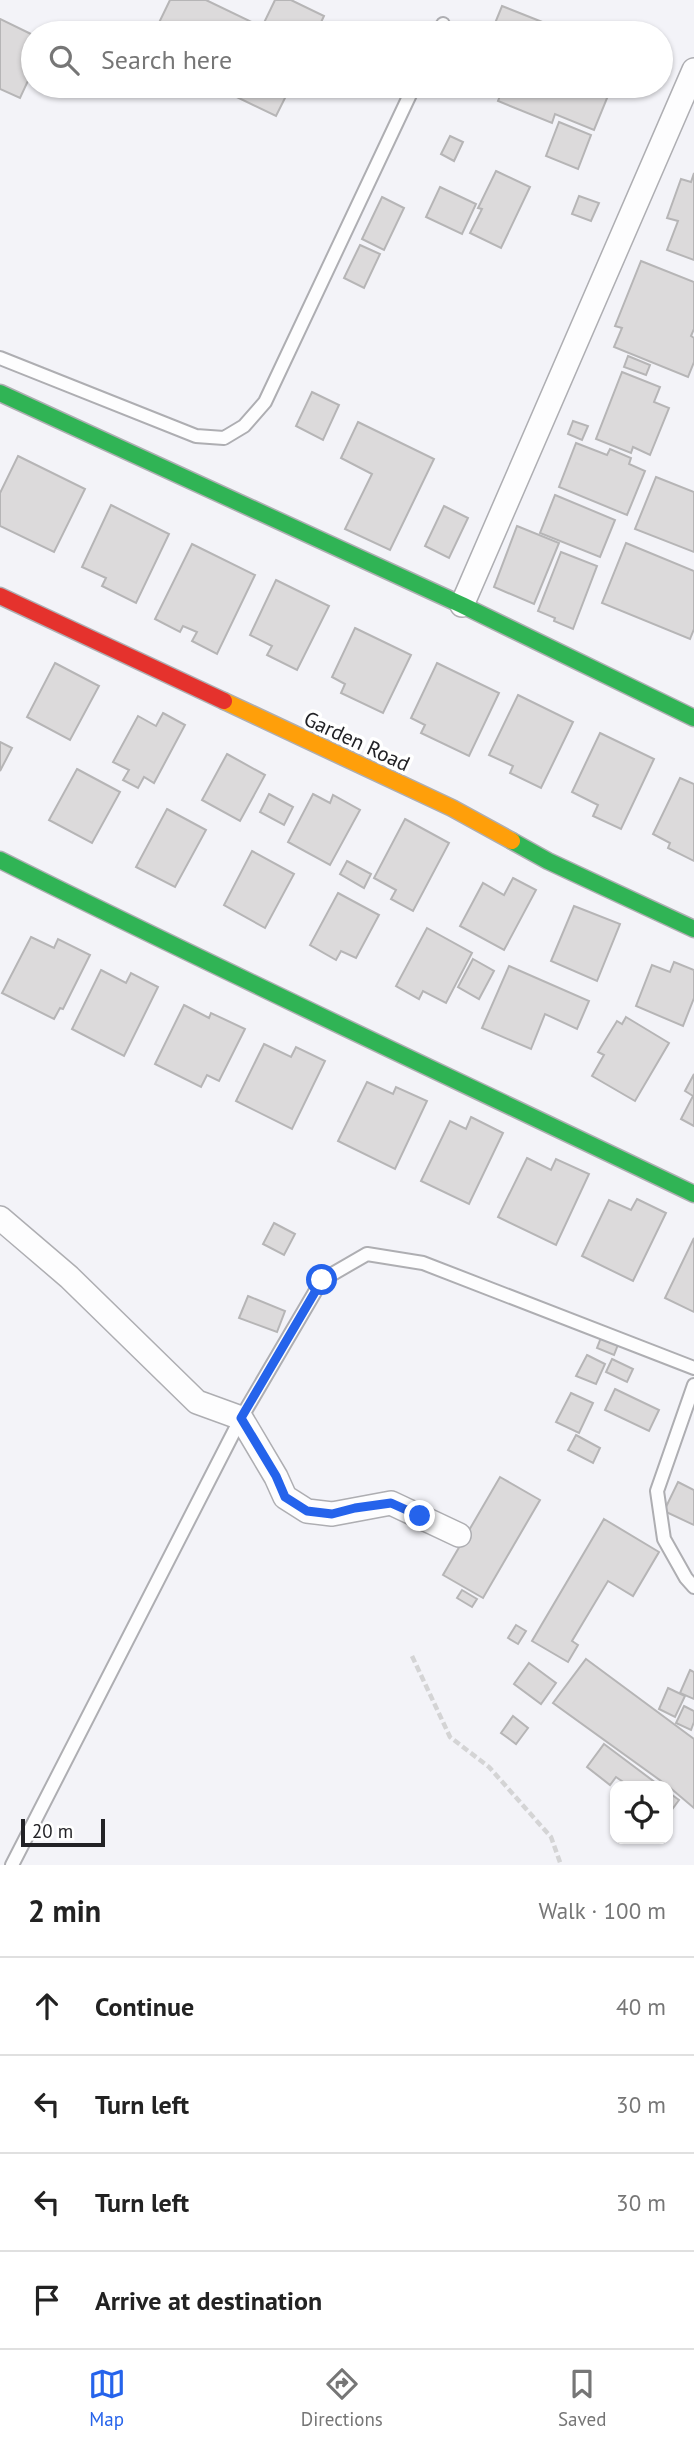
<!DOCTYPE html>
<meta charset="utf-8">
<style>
:root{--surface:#fff;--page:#f6f6f6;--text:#222;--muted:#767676;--line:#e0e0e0;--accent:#2563eb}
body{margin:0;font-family:"PT Sans",sans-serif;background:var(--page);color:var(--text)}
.controls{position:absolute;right:21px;bottom:21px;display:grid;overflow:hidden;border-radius:14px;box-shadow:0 2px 5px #0004}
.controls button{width:63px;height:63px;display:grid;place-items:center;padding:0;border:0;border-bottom:2px solid var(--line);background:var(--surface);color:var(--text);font:35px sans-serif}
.scale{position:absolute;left:21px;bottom:18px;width:84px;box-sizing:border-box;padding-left:7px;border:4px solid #222226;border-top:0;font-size:19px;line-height:24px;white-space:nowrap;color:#222226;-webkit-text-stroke:5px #fff;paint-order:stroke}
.stop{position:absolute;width:21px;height:21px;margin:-16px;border:5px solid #2563eb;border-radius:50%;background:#fff}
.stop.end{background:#2563eb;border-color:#fff;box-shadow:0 2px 7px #0008}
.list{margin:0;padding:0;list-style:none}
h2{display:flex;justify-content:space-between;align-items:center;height:91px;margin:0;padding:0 28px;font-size:30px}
h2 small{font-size:23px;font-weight:400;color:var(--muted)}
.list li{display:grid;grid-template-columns:46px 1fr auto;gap:21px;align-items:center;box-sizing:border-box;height:98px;padding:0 28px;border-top:2px solid var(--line)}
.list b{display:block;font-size:26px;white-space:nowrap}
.list em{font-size:23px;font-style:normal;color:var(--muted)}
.icon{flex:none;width:38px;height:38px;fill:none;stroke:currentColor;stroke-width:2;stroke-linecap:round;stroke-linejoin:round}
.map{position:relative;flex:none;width:694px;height:1865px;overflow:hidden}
.search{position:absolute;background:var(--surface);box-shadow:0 2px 5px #0004;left:21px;right:21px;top:21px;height:77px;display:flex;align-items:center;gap:18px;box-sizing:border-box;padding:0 24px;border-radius:38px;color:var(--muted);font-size:26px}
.sheet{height:483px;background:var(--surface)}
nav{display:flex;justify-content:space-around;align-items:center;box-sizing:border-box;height:98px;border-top:2px solid var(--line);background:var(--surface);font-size:19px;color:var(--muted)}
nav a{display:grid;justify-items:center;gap:4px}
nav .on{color:var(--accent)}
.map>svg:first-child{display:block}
</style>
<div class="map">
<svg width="694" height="1865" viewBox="0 0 694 1865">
<rect width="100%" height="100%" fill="#f3f3f8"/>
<!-- building -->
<g fill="#dcdadb" stroke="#b6b5b6" stroke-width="2">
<polygon points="170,0 206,0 262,27 275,0 291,0 324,16 316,33 154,33"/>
<polygon points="502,6 570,33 491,33"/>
<polygon points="0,19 33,35 33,70 20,98 0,89"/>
<polygon points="214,86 291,86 276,116"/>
<polygon points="504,86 612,86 594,130 555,114 552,123 498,101"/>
<polygon points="559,122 591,135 578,169 546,156"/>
<polygon points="450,136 463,142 454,161 441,154"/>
<polygon points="496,171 530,187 501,248 470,233 482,209 478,208"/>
<polygon points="694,173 694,260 667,250 678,221 667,218 681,179 691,182"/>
<polygon points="440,187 476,204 462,234 426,217"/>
<polygon points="579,196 599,203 591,221 572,214"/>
<polygon points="382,197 404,208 384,250 362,239"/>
<polygon points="360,245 380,254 364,288 344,278"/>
<polygon points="641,261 694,282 694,329 691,336 694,338 694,362 688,377 614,347 622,328 615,326"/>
<polygon points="628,356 650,365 646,375 624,367"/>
<polygon points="622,372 660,387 654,402 669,408 650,455 633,447 631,453 596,439"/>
<polygon points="312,392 339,405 323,440 296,426"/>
<polygon points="573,421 588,426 582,440 568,434"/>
<polygon points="358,422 434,459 390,550 345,529 372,474 341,458"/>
<polygon points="576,443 607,455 610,449 631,458 629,464 645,471 627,515 559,487"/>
<polygon points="18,456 85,489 54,552 0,526 0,493"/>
<polygon points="656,477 694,492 694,552 635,529"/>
<polygon points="555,495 615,520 600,557 540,533"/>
<polygon points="111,505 169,534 136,603 102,586 106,578 82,567"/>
<polygon points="444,506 468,518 449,558 425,546"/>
<polygon points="517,526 559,543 534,604 494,587"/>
<polygon points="626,543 694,571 694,629 690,639 602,603"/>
<polygon points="192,544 255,575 217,654 192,641 197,632 183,626 180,632 155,619"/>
<polygon points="561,552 597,566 573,629 554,621 555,618 538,611"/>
<polygon points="276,580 329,606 297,670 267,655 272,646 250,635"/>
<polygon points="355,628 411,655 383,713 341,693 345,684 332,677"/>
<polygon points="55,663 99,686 70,740 27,717"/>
<polygon points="437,663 499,693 469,756 421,733 425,725 411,718"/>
<polygon points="518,695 573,722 541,788 510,773 513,766 489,755"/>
<polygon points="163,713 185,725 154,783 144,777 138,788 123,780 129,770 113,762 138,716 156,726"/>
<polygon points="600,733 654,759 621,829 593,816 598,805 572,792"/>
<polygon points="0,742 12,748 0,771"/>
<polygon points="227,754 265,775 240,821 202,800"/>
<polygon points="77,769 120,792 92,843 49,820"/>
<polygon points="680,778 694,784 694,861 668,848 670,843 653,834"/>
<polygon points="269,794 293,807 284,825 260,812"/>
<polygon points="313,794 330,803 333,795 360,810 330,865 288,842"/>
<polygon points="167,809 206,830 175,887 136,867"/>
<polygon points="405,819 449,843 413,911 391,899 396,890 374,878"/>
<polygon points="252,851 294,874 265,928 224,905"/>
<polygon points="347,861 371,874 364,888 340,874"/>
<polygon points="513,878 536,890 504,950 460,926 483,883 504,895"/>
<polygon points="338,893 379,915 356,958 341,951 336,960 310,945"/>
<polygon points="574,906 620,924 597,981 551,961"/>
<polygon points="427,928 472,953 446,1003 423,991 419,999 396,986"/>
<polygon points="31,937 54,948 58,939 90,955 63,1009 60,1008 54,1019 2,993"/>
<polygon points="473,959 494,971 479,999 458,987"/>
<polygon points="674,962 694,970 694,998 683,1026 636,1006 652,965 670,972"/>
<polygon points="509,966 589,1001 577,1029 545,1014 531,1049 482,1028"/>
<polygon points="101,970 126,983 131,973 158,987 124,1056 72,1029"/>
<polygon points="184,1005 209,1018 211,1013 245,1029 219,1081 207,1075 201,1087 155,1064"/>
<polygon points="626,1017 669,1043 635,1101 592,1076 604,1055 598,1052 617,1021 622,1024"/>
<polygon points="264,1044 291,1057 296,1047 325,1061 292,1129 236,1101"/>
<polygon points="694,1074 694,1126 681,1119 693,1096 685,1091"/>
<polygon points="367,1082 393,1094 396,1087 427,1101 395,1169 338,1141"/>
<polygon points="471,1117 503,1133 469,1204 421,1181 450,1121 466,1129"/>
<polygon points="527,1158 551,1170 556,1159 589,1174 556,1245 498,1217"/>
<polygon points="637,1199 666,1213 633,1281 582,1256 609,1200 631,1210"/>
<polygon points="274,1223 295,1234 284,1255 263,1244"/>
<polygon points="694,1238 694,1312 665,1298"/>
<polygon points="248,1296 285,1311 277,1332 239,1318"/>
<polygon points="602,1335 619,1342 614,1355 597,1348"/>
<polygon points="587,1355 605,1364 596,1384 576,1376"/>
<polygon points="612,1359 633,1369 627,1382 606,1372"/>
<polygon points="615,1389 659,1410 649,1431 605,1410"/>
<polygon points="571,1393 593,1403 579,1433 556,1422"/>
<polygon points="576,1435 600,1448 593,1463 568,1450"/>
<polygon points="500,1477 540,1500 483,1598 443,1575"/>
<polygon points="678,1482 694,1490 694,1525 664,1511"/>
<polygon points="604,1519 659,1552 633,1596 608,1581 572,1641 578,1645 568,1662 532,1641"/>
<polygon points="462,1590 477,1599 472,1607 457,1598"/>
<polygon points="516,1625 526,1631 518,1644 508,1638"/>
<polygon points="586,1659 694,1739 694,1808 668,1786 553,1703"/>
<polygon points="529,1663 556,1683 541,1704 514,1684"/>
<polygon points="690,1670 694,1672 694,1699 680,1693"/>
<polygon points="668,1688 685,1696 675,1717 659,1709"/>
<polygon points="684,1706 694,1711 694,1722 691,1730 676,1723"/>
<polygon points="513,1716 528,1728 516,1744 501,1733"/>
<polygon points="604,1744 660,1786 629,1786 616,1777 610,1785 587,1767"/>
<polygon points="668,1792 679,1800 668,1815"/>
</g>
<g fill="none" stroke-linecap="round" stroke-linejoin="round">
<defs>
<g id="lane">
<polyline points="439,33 443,24"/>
<polyline points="0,358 196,436 224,438 244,426 265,402 414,86"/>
<polyline points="694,1385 657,1491 664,1539 686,1578 694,1587"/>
<polyline points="12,1865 241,1418 322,1280 367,1254 423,1263 694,1368"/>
</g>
<g id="street">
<polyline points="462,605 694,70"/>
<polyline points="0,1218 69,1277 197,1402 241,1418 276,1477 285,1497 307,1511 332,1514 391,1503 459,1535"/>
</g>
<g id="fast">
<polyline points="0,393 462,605 694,718"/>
<polyline points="512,841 548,861 694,929"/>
<path d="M0,860C230,975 463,1083 694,1194"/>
</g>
<polyline id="slow" points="224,701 452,808 512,841"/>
<polyline id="jam" points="0,596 224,701"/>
</defs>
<!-- lane casing -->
<use href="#lane" stroke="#aeaeb2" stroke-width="16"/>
<!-- street casing -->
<use href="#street" stroke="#aeaeb2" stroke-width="26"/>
<!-- fast casing -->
<use href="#fast" stroke="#aeaeb2" stroke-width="19"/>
<!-- slow casing -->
<use href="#slow" stroke="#aeaeb2" stroke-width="19"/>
<!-- jam casing -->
<use href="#jam" stroke="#aeaeb2" stroke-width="19"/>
<!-- path -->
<polyline stroke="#d4d4d5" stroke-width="4.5" stroke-dasharray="7 3.5" stroke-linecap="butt" points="412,1656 450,1737 489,1767 551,1837 561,1865"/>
<!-- lane -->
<use href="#lane" stroke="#fdfdfe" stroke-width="12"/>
<!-- street -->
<use href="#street" stroke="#fdfdfe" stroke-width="23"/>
<!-- fast -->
<use href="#fast" stroke="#30b455" stroke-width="16"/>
<!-- slow -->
<use href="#slow" stroke="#ff9f0a" stroke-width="16"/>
<!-- jam -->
<use href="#jam" stroke="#e5322d" stroke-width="16"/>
</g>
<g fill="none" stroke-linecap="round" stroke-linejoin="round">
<!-- route -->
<polyline stroke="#2563eb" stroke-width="9" points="322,1280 241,1418 276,1476 285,1497 307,1511 332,1514 355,1508 391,1503 420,1516"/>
</g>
<g text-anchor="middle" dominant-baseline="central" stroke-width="7" stroke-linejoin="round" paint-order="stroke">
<!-- street labels -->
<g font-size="21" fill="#222226" stroke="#fff">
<text transform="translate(357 741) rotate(25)">Garden Road</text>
</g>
</g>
</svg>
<div class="controls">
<button><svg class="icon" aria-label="locate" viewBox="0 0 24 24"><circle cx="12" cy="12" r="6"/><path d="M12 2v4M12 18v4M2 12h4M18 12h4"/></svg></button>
</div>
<div class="scale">20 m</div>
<div class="stop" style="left:322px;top:1280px"></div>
<div class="stop end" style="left:420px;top:1516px"></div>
<div class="search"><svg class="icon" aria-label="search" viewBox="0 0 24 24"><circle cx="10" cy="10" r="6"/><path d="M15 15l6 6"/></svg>Search here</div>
</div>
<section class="sheet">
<h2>2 min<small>Walk · 100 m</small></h2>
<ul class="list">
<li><svg class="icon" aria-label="ahead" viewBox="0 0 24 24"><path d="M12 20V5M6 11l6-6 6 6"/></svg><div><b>Continue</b></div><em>40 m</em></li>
<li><svg class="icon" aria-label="left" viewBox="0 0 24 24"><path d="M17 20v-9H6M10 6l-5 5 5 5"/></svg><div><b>Turn left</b></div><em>30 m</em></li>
<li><svg class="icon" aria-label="left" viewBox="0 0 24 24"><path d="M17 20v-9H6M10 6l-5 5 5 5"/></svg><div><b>Turn left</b></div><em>30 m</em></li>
<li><svg class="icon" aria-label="arrive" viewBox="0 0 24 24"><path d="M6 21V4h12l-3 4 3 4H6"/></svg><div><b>Arrive at destination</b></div></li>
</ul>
</section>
<nav>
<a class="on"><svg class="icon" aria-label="map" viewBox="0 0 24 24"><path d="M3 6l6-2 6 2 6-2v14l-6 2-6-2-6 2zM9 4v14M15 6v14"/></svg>Map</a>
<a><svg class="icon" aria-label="directions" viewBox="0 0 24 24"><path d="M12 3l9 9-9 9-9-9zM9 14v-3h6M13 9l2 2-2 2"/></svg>Directions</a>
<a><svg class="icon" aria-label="saved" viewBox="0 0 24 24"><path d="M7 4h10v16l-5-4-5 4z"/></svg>Saved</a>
</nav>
